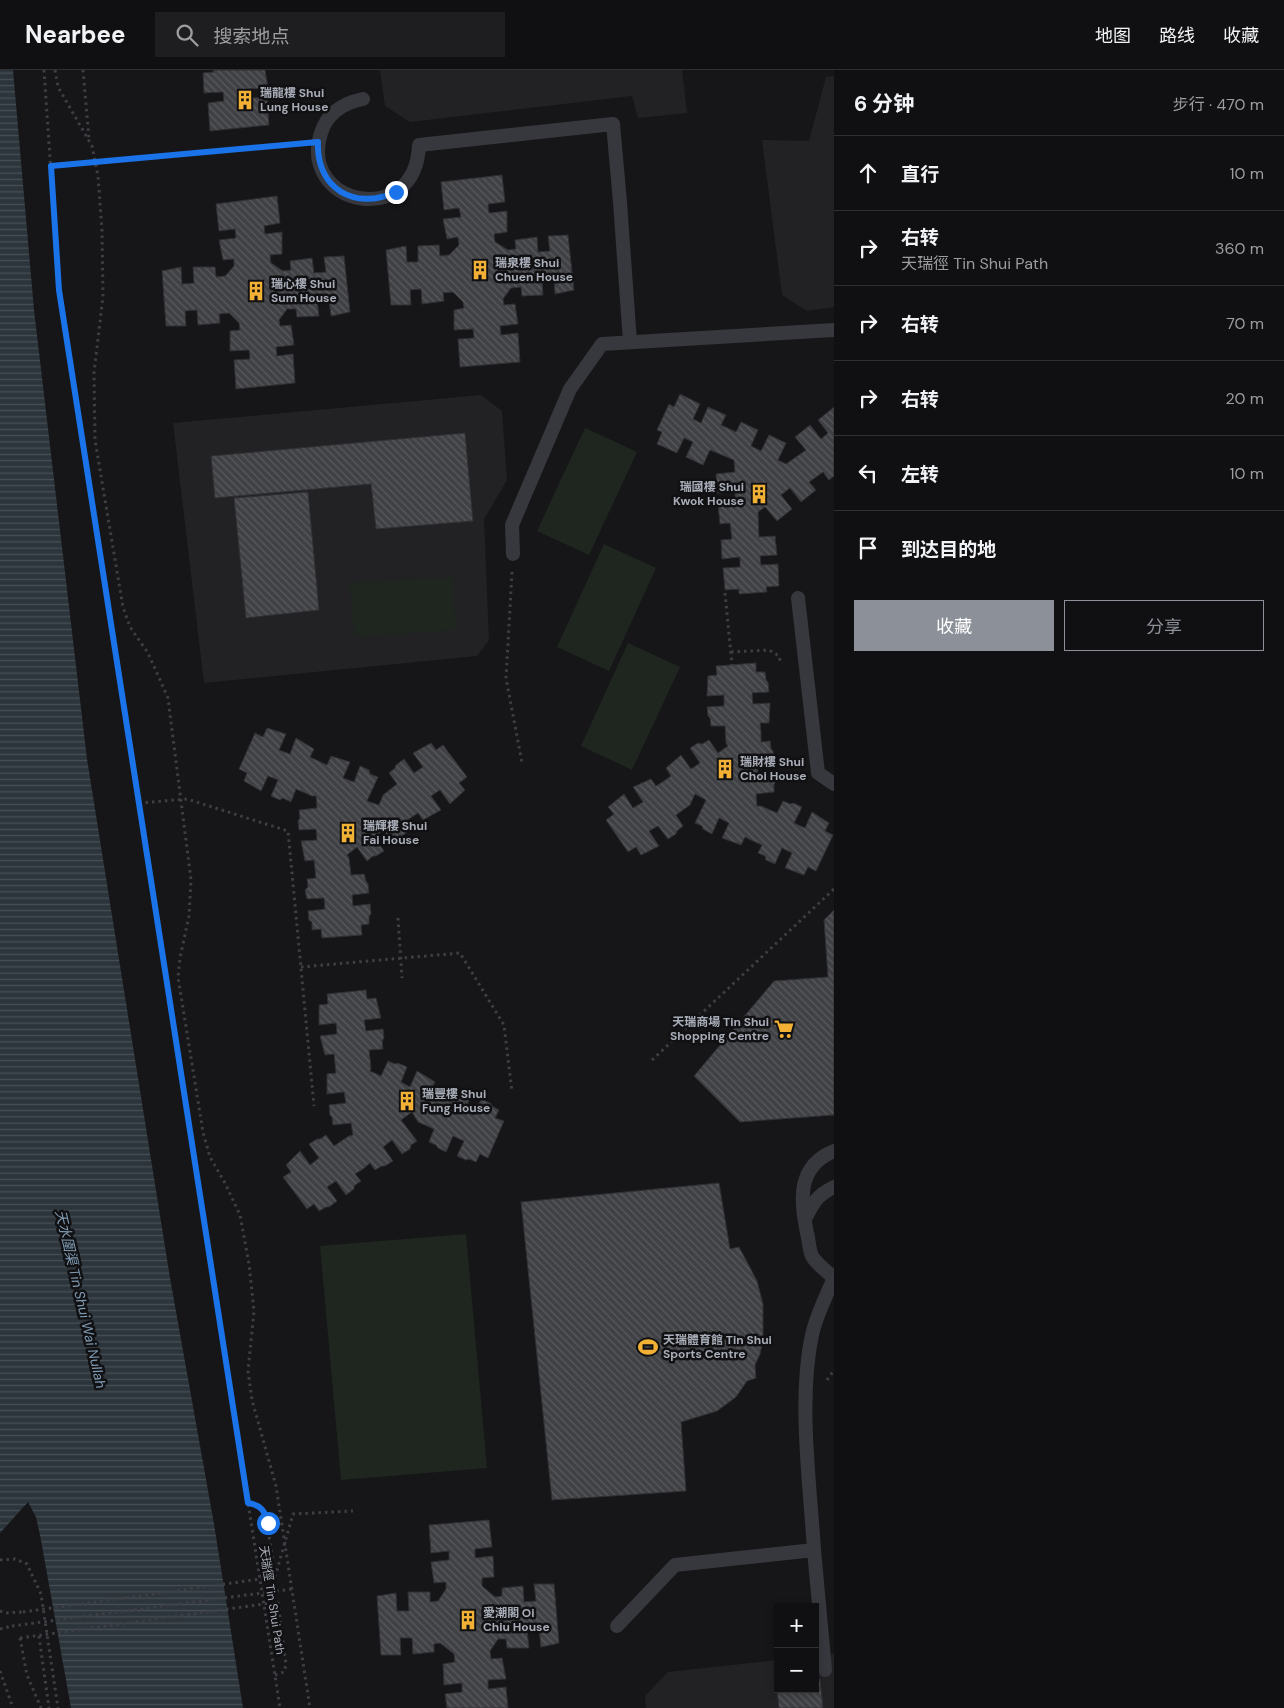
<!DOCTYPE html>
<html lang="zh">
<meta charset="utf-8">
<style>
:root{--surface:#101012;--page:#1e1e20;--text:#f1f3f6;--muted:#9c9d9f;--line:#303032;--accent:#8c9099}
body{margin:0;font-family:"DM Sans","Noto Sans SC",sans-serif;background:var(--page);color:var(--text)}
.controls{position:absolute;right:15px;bottom:15px;display:grid;overflow:hidden;border-radius:0px;box-shadow:0 2px 8px #0003}
.controls button{width:45px;height:45px;display:grid;place-items:center;padding:0;border:0;border-bottom:1px solid var(--line);background:var(--surface);color:var(--text);font:25px sans-serif}
.stop{position:absolute;width:15px;height:15px;margin:-11px;border:4px solid #1a73e8;border-radius:50%;background:#fff}
.stop.end{background:#1a73e8;border-color:#fff;box-shadow:0 1px 5px #0008}
.list{margin:0;padding:0;list-style:none}
h2{display:flex;justify-content:space-between;align-items:center;height:65px;margin:0;padding:0 20px;font-size:21px}
h2 small{font-size:16px;font-weight:400;color:var(--muted)}
.list li{display:grid;grid-template-columns:32px 1fr auto;gap:15px;align-items:center;box-sizing:border-box;height:75px;padding:0 20px;border-top:1px solid var(--line)}
.list b{display:block;font-size:19px;white-space:nowrap}
.list p{margin:0;font-size:16px;white-space:nowrap;color:var(--muted)}
.list em{font-size:16px;font-style:normal;color:var(--muted)}
.actions{display:flex;gap:10px;padding:15px 20px}
.actions a{flex:1;padding:11px 0;border:1px solid var(--accent);border-radius:0px;text-align:center;font-size:18px;color:var(--accent)}
.actions .main{background:var(--accent);color:#fff}
.icon{flex:none;width:28px;height:28px;fill:none;stroke:currentColor;stroke-width:2;stroke-linecap:round;stroke-linejoin:round}
.map{position:relative;flex:none;width:834px;height:1638px;overflow:hidden}
header{display:flex;align-items:center;gap:30px;box-sizing:border-box;height:70px;padding:0 25px;background:var(--surface);border-bottom:1px solid var(--line)}
header strong{font-size:24px}
nav{display:flex;gap:28px;margin-inline-start:auto;font-size:18px}
.search{width:350px;height:45px;background:var(--page);display:flex;align-items:center;gap:12px;box-sizing:border-box;padding:0 18px;border-radius:0px;color:var(--muted);font-size:19px}
main{display:flex}
aside{flex:1;background:var(--surface)}
.map>svg:first-child{display:block}
</style>
<header>
<strong>Nearbee</strong>
<div class="search"><svg class="icon" aria-label="search" viewBox="0 0 24 24"><circle cx="10" cy="10" r="6"/><path d="M15 15l6 6"/></svg>搜索地点</div>
<nav><a>地图</a><a>路线</a><a>收藏</a></nav>
</header>
<main>
<div class="map">
<svg width="834" height="1638" viewBox="0 0 834 1638">
<defs>
<pattern id="water-rules" width="6" height="5" patternUnits="userSpaceOnUse" patternTransform="scale(1.25)"><rect width="6" height="5" fill="#2c353c"/><path d="M0 2.5h6" fill="none" stroke="#485056"/></pattern>
<pattern id="building-back-hatch" width="6" height="6" patternUnits="userSpaceOnUse" patternTransform="scale(1.25)"><rect width="6" height="6" fill="#404145"/><path d="M-1 5l2 2M0 0l6 6M5-1l2 2" fill="none" stroke="#595a5e"/></pattern>
</defs>
<rect width="100%" height="100%" fill="#161618"/>
<!-- built -->
<g fill="#222225">
<polygon points="380,0 682,0 687,43 638,48 632,26 410,52 385,36"/>
<polygon points="834,6 834,237 807,241 782,225 762,70 809,71 826,7"/>
<polygon points="481,325 502,341 507,410 484,449 489,570 477,586 204,613 173,353"/>
<polygon points="834,1584 834,1638 646,1638 645,1626 668,1602 778,1590 778,1619 815,1619 815,1586"/>
</g>
<!-- green -->
<g fill="#1e261f">
<polygon points="585,358 637,382 589,485 537,461"/>
<polygon points="604,474 656,498 609,601 557,577"/>
<polygon points="453,507 456,560 354,567 350,513"/>
<polygon points="628,573 680,597 632,700 581,676"/>
<polygon points="466,1164 487,1398 341,1410 320,1176"/>
</g>
<!-- water -->
<polygon fill="url(#water-rules)" points="0,0 13,0 34,240 87,689 170,1208 214,1454 243,1638 71,1638 41,1470 36,1447 28,1432 0,1463"/>
<!-- building -->
<g fill="url(#building-back-hatch)" stroke="#303034">
<polygon points="213,0 265,0 268,18 250,19 251,28 267,27 269,55 210,61 208,33 224,31 223,22 204,23 203,3 214,2"/>
<polygon points="502,105 505,132 488,134 489,143 507,141 507,162 494,164 495,172 508,180 516,179 515,170 537,167 538,182 550,181 548,166 568,165 574,220 555,224 554,208 542,209 543,225 522,226 521,217 511,218 503,229 504,235 515,234 518,254 500,256 501,265 518,263 520,292 460,297 458,269 474,268 473,259 454,260 454,240 464,238 463,232 453,222 443,223 444,231 422,234 421,219 410,220 411,235 391,235 386,180 406,176 407,192 418,192 418,176 439,175 440,186 449,185 459,175 458,167 447,169 443,149 461,147 459,138 444,140 441,112"/>
<polygon points="277,126 280,153 264,156 265,164 282,162 282,184 270,185 271,193 283,201 291,200 290,191 312,188 314,203 326,202 324,187 344,186 350,242 331,246 329,229 317,231 319,246 297,247 296,239 287,239 279,250 280,256 291,255 294,275 276,277 277,286 293,284 295,313 236,319 234,290 250,289 249,280 230,281 230,261 240,260 239,253 229,243 219,244 220,253 198,255 197,240 185,241 186,256 166,256 162,201 181,197 182,214 194,213 193,197 215,197 216,207 225,206 234,196 234,189 223,190 219,170 236,168 235,159 219,161 216,134"/>
<polygon points="680,324 700,334 693,349 701,353 708,337 726,345 721,355 736,362 741,352 758,360 751,376 761,381 769,365 786,373 778,390 786,394 806,380 795,367 810,355 821,369 828,363 818,350 834,337 834,406 829,410 823,402 809,412 816,420 801,432 790,418 781,425 792,439 777,451 765,437 758,442 759,467 775,466 777,485 760,486 761,495 778,494 779,516 766,517 767,522 739,524 739,519 725,520 723,498 740,497 740,487 722,489 721,470 732,469 730,453 720,454 718,434 735,433 735,422 717,423 716,404 735,402 734,390 710,380 703,395 686,387 693,372 684,368 677,383 657,374 662,362 657,360 669,334 674,337"/>
<polygon points="465,363 473,451 376,459 371,414 215,428 211,386"/>
<polygon points="308,422 319,540 246,548 234,428"/>
<polygon points="756,593 756,602 765,602 766,610 768,612 769,622 752,623 753,634 770,633 769,653 760,653 761,662 761,672 770,671 771,679 773,681 774,691 757,692 758,703 775,702 776,712 774,714 774,722 756,724 757,736 761,736 777,743 783,731 790,734 793,733 802,737 794,753 805,758 812,742 829,753 825,761 833,765 816,801 808,797 804,805 785,798 792,783 782,778 775,794 766,790 765,786 758,783 762,775 753,771 745,767 741,775 722,768 729,753 719,748 712,764 703,759 702,756 695,753 706,730 695,724 690,735 676,745 683,756 677,761 676,764 668,769 658,756 649,761 659,776 641,785 636,777 628,782 606,750 614,744 608,737 624,724 633,738 643,732 633,717 651,709 656,716 664,711 671,706 666,698 681,685 691,699 700,693 690,678 698,673 702,674 709,670 718,683 728,676 726,673 725,656 711,656 710,648 708,646 707,637 724,636 724,625 707,626 708,606 717,605 716,596"/>
<polygon points="267,658 286,664 279,680 290,684 296,668 314,679 310,687 327,695 331,686 350,692 343,708 354,712 360,696 369,700 370,704 378,707 367,731 379,735 383,725 397,714 389,703 395,698 396,695 404,689 414,703 423,697 413,683 431,673 436,680 443,675 467,707 459,713 465,720 450,734 440,720 431,726 441,740 423,750 418,743 403,753 408,761 393,774 383,760 374,767 384,781 376,786 373,786 367,791 357,777 347,785 349,788 351,805 364,804 366,811 368,814 369,823 352,825 353,836 370,834 371,844 369,846 369,854 361,855 362,865 322,868 321,859 312,860 312,852 309,850 308,841 325,839 324,828 307,829 305,820 308,817 307,809 316,808 314,790 305,791 301,771 317,770 316,759 299,760 298,751 300,748 299,740 317,738 316,726 312,726 296,719 291,732 283,728 280,730 271,726 278,710 268,706 261,721 244,711 247,703 239,699 255,663 263,667"/>
<polygon points="834,840 834,1045 740,1052 694,1006 774,911 828,907 824,850"/>
<polygon points="366,920 367,929 376,928 381,948 364,950 366,961 383,959 384,968 382,971 383,979 369,980 371,998 370,1001 381,1006 388,991 395,994 398,993 407,997 401,1012 410,1017 417,1001 435,1012 431,1020 440,1024 448,1027 452,1019 459,1022 462,1021 471,1025 465,1041 474,1045 481,1029 490,1033 492,1036 499,1040 495,1048 504,1051 488,1088 480,1084 476,1092 469,1089 466,1090 457,1086 464,1071 453,1066 446,1082 438,1078 436,1075 429,1072 434,1059 418,1052 412,1042 401,1050 417,1071 411,1075 410,1079 402,1084 392,1070 383,1077 393,1091 385,1096 382,1096 375,1100 370,1093 363,1099 355,1104 361,1111 354,1116 354,1119 346,1125 336,1111 327,1117 337,1131 329,1137 326,1137 319,1141 314,1134 307,1139 283,1107 291,1102 286,1095 300,1081 310,1095 319,1088 309,1074 317,1069 320,1069 326,1065 334,1076 349,1066 353,1065 351,1053 333,1055 332,1047 330,1045 329,1035 346,1033 344,1022 327,1024 327,1004 336,1003 334,984 325,985 320,966 337,964 336,953 319,955 319,935 328,934 327,924"/>
<polygon points="719,1113 730,1179 739,1177 746,1190 757,1211 763,1234 763,1269 760,1284 755,1295 756,1308 747,1311 736,1327 717,1341 681,1352 686,1421 552,1430 521,1132"/>
<polygon points="489,1450 492,1477 475,1479 475,1488 493,1486 494,1507 482,1508 482,1516 495,1527 502,1526 502,1518 523,1516 524,1532 536,1531 534,1514 554,1514 559,1573 541,1577 539,1558 527,1560 529,1578 507,1578 506,1569 498,1569 490,1581 491,1589 502,1588 506,1609 488,1610 488,1619 506,1617 508,1638 447,1638 445,1624 462,1622 462,1613 444,1615 443,1594 455,1592 454,1584 440,1573 434,1574 434,1582 413,1584 412,1568 400,1568 401,1585 381,1585 377,1526 396,1523 397,1541 409,1541 408,1522 430,1522 430,1532 438,1531 446,1519 446,1512 434,1513 431,1492 449,1490 449,1481 431,1483 429,1455"/>
<polygon points="815,1609 820,1609 823,1638 779,1638 776,1613 778,1613 778,1619 815,1619"/>
</g>
<g fill="none" stroke-linecap="round" stroke-linejoin="round">
<!-- path -->
<g stroke="#3d3f44" stroke-width="3" stroke-dasharray="2.5 4" stroke-linecap="butt">
<polyline points="44,0 59,219 280,1638"/>
<polyline points="55,0 58,17 92,76 98,106 102,160 103,226 94,303 95,370 123,537 130,557 148,583 168,628 191,810 189,846 180,888 178,907 203,1062 210,1087 225,1113 240,1145 249,1194 254,1241 248,1301 252,1330 276,1416 310,1638"/>
<polyline points="83,0 89,69"/>
<polyline points="51,97 302,73"/>
<polyline points="512,502 506,608 522,693"/>
<polyline points="725,523 732,595"/>
<polyline points="731,582 769,580 779,586 781,594"/>
<polyline points="139,733 187,729 288,761 314,1036"/>
<polyline points="398,848 402,908"/>
<polyline points="301,897 460,883 504,955 512,1022"/>
<polyline points="652,990 834,819"/>
<polyline points="827,1310 834,1300"/>
<polyline points="248,1433 258,1435 265,1442 275,1504"/>
<polyline points="0,1490 15,1489 27,1494 41,1524 58,1638"/>
<polyline points="275,1507 293,1444 353,1441"/>
<polyline points="0,1541 5,1543 23,1542"/>
<polyline points="0,1559 12,1556"/>
<polyline points="39,1566 49,1638"/>
<polyline points="20,1568 27,1605 41,1638"/>
<polyline points="0,1601 13,1638"/>
<polyline points="275,1605 284,1602 286,1595 278,1532"/>
</g>
<!-- lane -->
<g stroke="#37383d" stroke-width="14">
<path d="M363,29C344,33 327,43 321,63C298,136 416,160 419,75L613,54L620,132L630,272"/>
<polyline points="513,484 512,455 570,319 602,274 834,260"/>
<polyline points="798,528 818,703 834,714"/>
<path d="M834,1081C797,1096 800,1130 807,1163C809,1170 809,1180 812,1186C816,1194 828,1202 834,1208"/>
<path d="M805,1149C813,1133 817,1125 834,1117"/>
<path d="M814,1480C810,1414 798,1330 812,1265C816,1246 826,1226 834,1208"/>
<polyline points="617,1556 675,1495 814,1480 825,1600"/>
</g>
<!-- path-bridge -->
<g stroke="#3d3f44" stroke-width="3" stroke-dasharray="2.5 4" stroke-linecap="butt">
<polyline points="23,1542 275,1507"/>
<polyline points="12,1556 292,1519"/>
<polyline points="20,1568 278,1532"/>
</g>
</g>
<g fill="none" stroke-linecap="round" stroke-linejoin="round">
<!-- route -->
<path stroke="#1a73e8" stroke-width="6" d="M268,1453C265,1441 261,1435 248,1433L59,220L51,96L318,72C316,119 355,141 396,122"/>
</g>
<!-- icons -->
<defs>
<symbol id="building-bare" viewBox="-9 -9 18 18"><path d="M-4-6H4V6H1V3H-1V6H-4ZM-2.5-4.3h1.7v1.8h-1.7ZM.8-4.3h1.7v1.8H.8ZM-2.5-1h1.7V.8h-1.7ZM.8-1h1.7V.8H.8Z" fill="#f2b134" stroke="#111113" stroke-width="2.5" paint-order="stroke"/></symbol>
<symbol id="supermarket-bare" viewBox="-9 -9 18 18"><path d="M-6-5.5h2.5l.6 2H6L4.5 2H-2.5L-4.4-4H-6ZM-1.5 3.2a1.3 1.3 0 1 0 .1 0ZM3 3.2a1.3 1.3 0 1 0 .1 0Z" fill="#f2b134" stroke="#111113" stroke-width="2.5" paint-order="stroke"/></symbol>
<symbol id="stadium-bare" viewBox="-9 -9 18 18"><path d="M0-5a6.5 5 0 1 0 0 10a6.5 5 0 1 0 0-10ZM-3.5-1.8h7v3.6h-7Z" fill="#f2b134" stroke="#111113" stroke-width="2.5" paint-order="stroke"/></symbol>
</defs>
<g fill-rule="evenodd">
<use href="#building-bare" x="231" y="16" width="28" height="28"/>
<use href="#building-bare" x="466" y="186" width="28" height="28"/>
<use href="#building-bare" x="242" y="207" width="28" height="28"/>
<use href="#building-bare" x="745" y="410" width="28" height="28"/>
<use href="#building-bare" x="711" y="685" width="28" height="28"/>
<use href="#building-bare" x="334" y="749" width="28" height="28"/>
<use href="#supermarket-bare" x="770" y="945" width="28" height="28"/>
<use href="#building-bare" x="393" y="1017" width="28" height="28"/>
<use href="#stadium-bare" x="634" y="1263" width="28" height="28"/>
<use href="#building-bare" x="454" y="1536" width="28" height="28"/>
</g>
<g text-anchor="middle" dominant-baseline="central" stroke-width="5" stroke-linejoin="round" paint-order="stroke">
<!-- poi labels -->
<g font-size="12" font-weight="bold" fill="#a8adb8" stroke="#111113" text-anchor="start">
<text x="260" y="23">瑞龍樓 Shui<tspan x="260" dy="14">Lung House</tspan></text>
<text x="495" y="193">瑞泉樓 Shui<tspan x="495" dy="14">Chuen House</tspan></text>
<text x="271" y="214">瑞心樓 Shui<tspan x="271" dy="14">Sum House</tspan></text>
<text x="744" y="417" text-anchor="end">瑞國樓 Shui<tspan x="744" dy="14">Kwok House</tspan></text>
<text x="740" y="692">瑞財樓 Shui<tspan x="740" dy="14">Choi House</tspan></text>
<text x="363" y="756">瑞輝樓 Shui<tspan x="363" dy="14">Fai House</tspan></text>
<text x="769" y="952" text-anchor="end">天瑞商場 Tin Shui<tspan x="769" dy="14">Shopping Centre</tspan></text>
<text x="422" y="1024">瑞豐樓 Shui<tspan x="422" dy="14">Fung House</tspan></text>
<text x="663" y="1270">天瑞體育館 Tin Shui<tspan x="663" dy="14">Sports Centre</tspan></text>
<text x="483" y="1543">愛潮閣 Oi<tspan x="483" dy="14">Chiu House</tspan></text>
</g>
<!-- street labels -->
<g font-size="12" fill="#a8adb8" stroke="#111113">
<text transform="translate(272 1530) rotate(81)">天瑞徑 Tin Shui Path</text>
</g>
<!-- water labels -->
<g font-size="14" font-style="italic" fill="#7f9bb3" stroke="#111113">
<text transform="translate(81 1229) rotate(77)">天水圍渠 Tin Shui Wai Nullah</text>
</g>
</g>
</svg>
<div class="controls">
<button>+</button>
<button>−</button>
</div>
<div class="stop" style="left:268px;top:1453px"></div>
<div class="stop end" style="left:396px;top:122px"></div>
</div>
<aside>
<h2>6 分钟<small>步行 · 470 m</small></h2>
<ul class="list">
<li><svg class="icon" aria-label="ahead" viewBox="0 0 24 24"><path d="M12 20V5M6 11l6-6 6 6"/></svg><div><b>直行</b></div><em>10 m</em></li>
<li><svg class="icon" aria-label="right" viewBox="0 0 24 24"><path d="M7 20v-9h11M14 6l5 5-5 5"/></svg><div><b>右转</b><p>天瑞徑 Tin Shui Path</p></div><em>360 m</em></li>
<li><svg class="icon" aria-label="right" viewBox="0 0 24 24"><path d="M7 20v-9h11M14 6l5 5-5 5"/></svg><div><b>右转</b></div><em>70 m</em></li>
<li><svg class="icon" aria-label="right" viewBox="0 0 24 24"><path d="M7 20v-9h11M14 6l5 5-5 5"/></svg><div><b>右转</b></div><em>20 m</em></li>
<li><svg class="icon" aria-label="left" viewBox="0 0 24 24"><path d="M17 20v-9H6M10 6l-5 5 5 5"/></svg><div><b>左转</b></div><em>10 m</em></li>
<li><svg class="icon" aria-label="arrive" viewBox="0 0 24 24"><path d="M6 21V4h12l-3 4 3 4H6"/></svg><div><b>到达目的地</b></div></li>
</ul>
<div class="actions"><a class="main">收藏</a><a>分享</a></div>
</aside>
</main>
